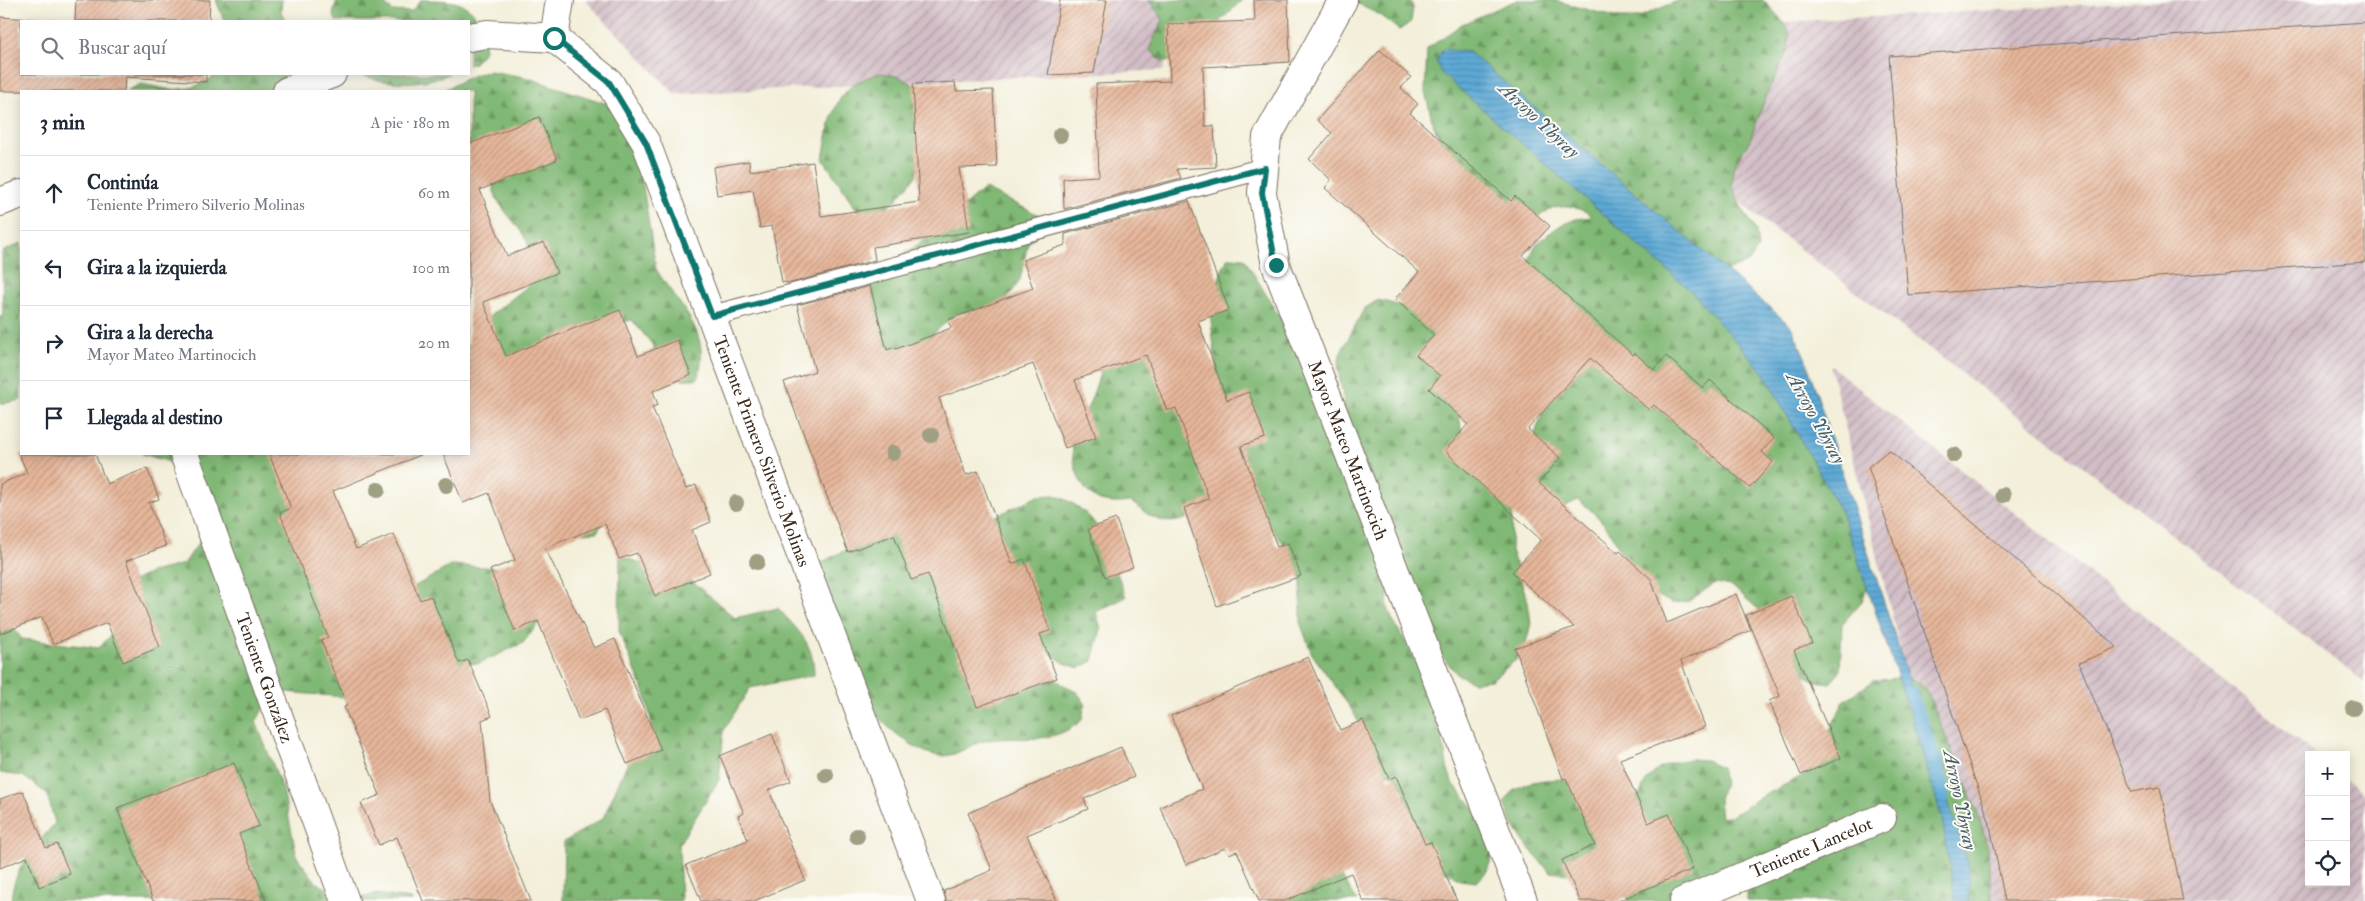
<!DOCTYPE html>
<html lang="es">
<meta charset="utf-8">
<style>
:root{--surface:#fff;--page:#f2f2f3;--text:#1f2937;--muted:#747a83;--line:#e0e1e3}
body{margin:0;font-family:"IM FELL Double Pica",serif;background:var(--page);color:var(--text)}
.controls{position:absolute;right:15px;bottom:15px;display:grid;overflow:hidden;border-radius:0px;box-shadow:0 2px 12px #0003}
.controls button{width:45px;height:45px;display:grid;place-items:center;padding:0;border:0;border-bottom:1px solid var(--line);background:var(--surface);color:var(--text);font:25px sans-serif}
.stop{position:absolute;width:15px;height:15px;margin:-11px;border:4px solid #0f766e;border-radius:50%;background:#fff}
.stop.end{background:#0f766e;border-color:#fff;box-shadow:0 1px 5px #0008}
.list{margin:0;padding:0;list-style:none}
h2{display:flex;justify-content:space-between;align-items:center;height:65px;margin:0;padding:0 20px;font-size:21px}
h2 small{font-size:16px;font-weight:400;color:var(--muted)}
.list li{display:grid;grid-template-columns:32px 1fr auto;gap:15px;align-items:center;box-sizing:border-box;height:75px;padding:0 20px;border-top:1px solid var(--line)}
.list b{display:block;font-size:19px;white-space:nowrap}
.list p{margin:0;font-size:16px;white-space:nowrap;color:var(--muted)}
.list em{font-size:16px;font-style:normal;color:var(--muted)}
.icon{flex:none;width:28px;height:28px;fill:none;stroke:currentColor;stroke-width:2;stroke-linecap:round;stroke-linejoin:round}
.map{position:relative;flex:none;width:2365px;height:901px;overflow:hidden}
.search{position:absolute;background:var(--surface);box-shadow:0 2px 12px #0003;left:20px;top:20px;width:450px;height:55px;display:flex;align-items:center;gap:12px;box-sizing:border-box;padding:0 18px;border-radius:0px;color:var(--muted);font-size:19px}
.panel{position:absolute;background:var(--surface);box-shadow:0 2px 12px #0003;left:20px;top:90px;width:450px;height:365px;border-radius:0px}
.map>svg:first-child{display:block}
</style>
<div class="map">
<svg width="2365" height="901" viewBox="0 0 2365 901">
<defs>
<pattern id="industrial-furrows" width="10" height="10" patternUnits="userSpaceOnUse" patternTransform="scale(1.25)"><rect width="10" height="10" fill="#d2bdc6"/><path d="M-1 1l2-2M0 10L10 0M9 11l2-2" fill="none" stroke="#ac9aa0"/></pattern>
<pattern id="forest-firs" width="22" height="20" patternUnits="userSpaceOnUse" patternTransform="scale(1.25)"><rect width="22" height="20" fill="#80b874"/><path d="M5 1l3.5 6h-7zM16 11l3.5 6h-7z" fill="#6a965f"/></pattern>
<pattern id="water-rules" width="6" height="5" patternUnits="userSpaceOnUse" patternTransform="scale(1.25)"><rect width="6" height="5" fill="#5da9d6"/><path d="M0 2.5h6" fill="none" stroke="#4e8aad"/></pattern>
<pattern id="building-hatch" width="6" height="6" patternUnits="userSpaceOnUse" patternTransform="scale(1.25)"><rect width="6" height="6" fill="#e7b79b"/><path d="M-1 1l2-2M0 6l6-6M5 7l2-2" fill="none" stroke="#bc957e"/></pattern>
</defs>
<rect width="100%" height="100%" fill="#fdfcf7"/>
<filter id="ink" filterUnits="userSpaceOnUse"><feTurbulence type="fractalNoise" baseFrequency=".02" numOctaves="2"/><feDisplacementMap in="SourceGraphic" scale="10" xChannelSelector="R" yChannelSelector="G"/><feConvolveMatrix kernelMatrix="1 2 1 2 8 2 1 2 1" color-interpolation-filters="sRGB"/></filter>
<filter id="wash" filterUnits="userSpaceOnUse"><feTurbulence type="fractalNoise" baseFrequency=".0096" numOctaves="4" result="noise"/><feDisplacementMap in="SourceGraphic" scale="20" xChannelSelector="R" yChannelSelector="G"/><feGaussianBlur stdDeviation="1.12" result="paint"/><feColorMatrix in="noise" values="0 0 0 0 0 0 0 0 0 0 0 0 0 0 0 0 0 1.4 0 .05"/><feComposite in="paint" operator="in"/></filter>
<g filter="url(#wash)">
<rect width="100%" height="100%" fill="#f3efda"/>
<!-- industrial -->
<g fill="url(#industrial-furrows)">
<polygon points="585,0 1182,0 1164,70 675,94"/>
<polygon points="2179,0 2365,0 2365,683 1713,182 1744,24"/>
<polygon points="1830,365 2316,755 2309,755 2309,882 2346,882 2346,779 2365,794 2365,901 1948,901 1930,769"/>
</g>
<!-- forest -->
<g fill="url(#forest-firs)" stroke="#5e7149">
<polygon points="216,0 282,0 281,12 286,21 224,21"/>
<path d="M337,0H379L393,11L411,12L421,0C464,0 480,3 485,51L474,63L469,65V21H336L333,13Z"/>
<path d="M1149,0H1242C1221,22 1197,39 1177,61H1161L1149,49L1163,20Z"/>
<path d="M1341,0H1410L1413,7L1411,22L1399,30C1380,15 1366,3 1341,0Z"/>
<path d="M1517,0H1553L1618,18H1637L1680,0H1763L1780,18L1789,33L1788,49L1767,94L1750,140L1733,167L1732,184L1738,201L1756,231L1758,248L1749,262L1719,274L1758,351L1853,521L1868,585L1862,601L1842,624L1840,672L1830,683L1814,681L1801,672L1767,617L1732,586L1715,583L1688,602L1672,603L1625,579L1615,566L1620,551C1612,530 1596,513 1578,500L1548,514L1531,462L1536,431L1553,383L1523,275L1535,246L1547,235L1561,225L1576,219L1591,217L1587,212L1570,206L1552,208L1539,216L1521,214L1466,179L1439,138L1433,124L1425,92L1427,49L1462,24Z"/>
<path d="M489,71L525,77L611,105L635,135L656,269C677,305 714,332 697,379H681L658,359L652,344L632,320L568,334L604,522L597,532L581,533L473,396L469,387V343L491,315L528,286C529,276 532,265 531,255C528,234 511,221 500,204C494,195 492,185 491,174L518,136L469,146V91H442L473,75Z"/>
<path d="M882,73L900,77L928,93L916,176L894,202L879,212L863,219L823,159C831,116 833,84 882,73Z"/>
<polygon points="217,74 292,74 291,91 126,91 141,84 172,90 190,88 206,82"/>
<path d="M360,74H449C423,85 386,86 360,74Z"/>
<path d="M985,189L1051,221L1028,243L1020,280L1010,295L998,305L955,314L931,336L896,356L886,345L862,299C879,267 907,253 935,232C953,218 967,201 985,189Z"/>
<polygon points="21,243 21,400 0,404 0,317 3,316 2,252"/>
<polygon points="1228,258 1244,258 1288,331 1304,362 1339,469 1347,483 1347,418 1338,369 1340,354 1364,309 1378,300 1414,309 1430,318 1455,384 1463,443 1507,499 1512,514 1511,550 1528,602 1531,623 1526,643 1517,659 1491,680 1473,682 1457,674 1437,650 1430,635 1422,601 1412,580 1389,589 1387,605 1392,619 1418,664 1439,715 1447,766 1452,782 1475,809 1493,854 1487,871 1477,882 1460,880 1433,864 1405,825 1405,792 1396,776 1390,774 1373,775 1328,855 1357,901 1277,901 1369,741 1352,710 1312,654 1301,625 1301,576 1287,548 1250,501 1224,390 1218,382 1210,312 1221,272"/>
<path d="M1136,327L1230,484C1210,501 1187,531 1157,519C1148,516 1139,507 1131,502C1121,503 1111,504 1101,501C1077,493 1068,452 1075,430C1077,424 1083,419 1085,414C1096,389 1103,363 1112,338Z"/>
<path d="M142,454H276L287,476L291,508L345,641L344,697L273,691L256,722L283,790L297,857L317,883L347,900L377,894L411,899L413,901H11C13,868 35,847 55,823L47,794L23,776L0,773V607L1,613L22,639L99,648L119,626L132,582L152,572L184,564L202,538L192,483L167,461Z"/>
<path d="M1054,495C1105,512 1108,553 1126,597L1096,612L1101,629L1093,661L1079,668L1064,663L1051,654L1040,640L998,549L994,517L1038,496Z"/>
<path d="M896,534L1062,684L1076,691L1085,703L1082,720C1050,747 1026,735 988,740C971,743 959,756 942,756C917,756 873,717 861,696C855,686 852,672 847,661C837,633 827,606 816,579L820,563L863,541Z"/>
<path d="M620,556L692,581L735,618L778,608C798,631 814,642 814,675L750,688L724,730L719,780L679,844L681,901H563L564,842L603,818L627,764L647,739L652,725L645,694L619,631Z"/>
<polygon points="452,565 499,568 541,620 523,643 480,663 448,666 412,588"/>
<path d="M1904,677L1920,683L1929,696L1978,814C1988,842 1990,871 1992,901H1747V886L1686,901H1629L1605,844L1567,874L1550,872C1530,851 1513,831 1504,803L1514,790L1528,783L1544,780L1563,779L1597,804L1630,802L1640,793L1647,779L1660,768L1674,762L1691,759L1706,760L1721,767L1724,783L1719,799L1721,818L1732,816L1759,798L1810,772L1844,701L1873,681Z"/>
</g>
<!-- water -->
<polygon fill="url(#water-rules)" stroke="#4c6a7a" points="1443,49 1469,52 1791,326 1805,357 1969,866 1969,901 1955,901 1942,819 1911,716 1842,514 1763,372 1690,290 1441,73 1436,61"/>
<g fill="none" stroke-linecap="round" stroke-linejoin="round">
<!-- stream -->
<polyline stroke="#5da9d6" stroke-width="11" points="1912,692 1941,775 1944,798"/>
</g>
<g id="blocks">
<!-- building -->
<g fill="url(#building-hatch)">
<polygon points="76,0 210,0 209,21 75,21"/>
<polygon points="1060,0 1107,0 1094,73 1048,75"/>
<polygon points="1254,0 1288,0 1290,62 1203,67 1205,126 1214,126 1216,167 1177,169 1181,178 1064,209 1063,178 1099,176 1096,84 1170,81 1168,24 1255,21"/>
<polygon points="0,17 67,21 21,21 21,74 206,74 206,82 125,77 124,91 0,91"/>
<polygon points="2365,22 2365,262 1908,295 1889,56"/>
<polygon points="1380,50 1411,77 1401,88 1418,104 1410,113 1511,201 1515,196 1550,226 1523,256 1633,355 1635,353 1654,370 1666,356 1703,388 1710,380 1774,438 1762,452 1773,462 1750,488 1654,405 1649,410 1590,358 1528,429 1560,458 1539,483 1618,553 1620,551 1651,579 1667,623 1736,594 1751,630 1681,661 1705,727 1620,759 1648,823 1669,814 1693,869 1618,901 1580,901 1562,860 1595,845 1566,778 1563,779 1515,648 1574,627 1512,572 1541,540 1445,451 1468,424 1429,389 1440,376 1416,355 1434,335 1395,299 1419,272 1325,188 1331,180 1309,159 1332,133 1317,120"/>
<polygon points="955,82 956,91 993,90 997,167 959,168 969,232 873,247 875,260 791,283 782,282 772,226 760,228 753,190 717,195 713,167 749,161 750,171 813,162 821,216 919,202 913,84"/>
<polygon points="539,117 557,160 480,190 507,256 544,242 557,273 483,302 506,356 620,310 638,356 677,340 691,375 653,391 658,405 652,407 686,489 696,485 711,522 692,530 710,573 655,596 637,553 619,559 605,524 545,548 594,648 615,639 661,750 627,764 605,710 579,720 538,621 515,631 490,570 515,560 489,493 463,503 443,454 469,454 469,144"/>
<polygon points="1189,201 1229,310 1198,321 1227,400 1249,392 1265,438 1241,446 1277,547 1288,543 1301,576 1217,606 1184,508 1209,499 1176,408 1167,411 1146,355 1075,380 1096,437 1065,448 1033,364 939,398 966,475 978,471 1012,564 1024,559 1050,631 1040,634 1057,678 977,707 928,574 911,580 894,535 848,552 784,382 815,371 797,305 870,286 887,350 895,347 896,349 951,328 948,320 1033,288 1023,260 1065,245 1065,234"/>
<polygon points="1889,450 2117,647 2079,663 2132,792 2160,787 2183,901 2005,901 1989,821 1868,467"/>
<polygon points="19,454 95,454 107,484 147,468 159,499 149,503 166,546 126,561 160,647 123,662 107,623 53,644 42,617 0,634 0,484 27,473"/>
<polygon points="269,454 423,454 333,491 356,549 394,534 420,600 431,596 459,663 468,660 492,716 482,720 490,801 531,901 423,901 397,837 379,845 361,803 380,795 344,707 347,706 321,640 328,637 280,513 291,508"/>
<polygon points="1116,519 1133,567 1105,577 1088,529"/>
<polygon points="1791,596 1812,643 1794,650 1841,758 1801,775 1769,701 1780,696 1746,615"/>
<polygon points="1308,657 1340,730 1363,720 1389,779 1396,776 1425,844 1431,842 1457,901 1363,901 1351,873 1285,901 1259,901 1237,851 1229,854 1225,848 1186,865 1160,807 1202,789 1171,716"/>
<polygon points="772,734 791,781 769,790 805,880 754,901 701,901 686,865 748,840 738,816 744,813 720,756"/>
<polygon points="1121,747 1134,777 1084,799 1088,809 1027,835 1057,901 946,901 944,891 992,870 968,813"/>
<polygon points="234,763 259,826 239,834 266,901 153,901 117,808"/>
<polygon points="23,791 46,848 57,844 70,874 39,887 27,857 0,868 0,799"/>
</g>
</g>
</g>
<g filter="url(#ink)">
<use href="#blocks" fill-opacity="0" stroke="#7b6f60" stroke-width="1"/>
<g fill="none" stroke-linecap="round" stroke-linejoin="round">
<defs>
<polyline id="service" points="712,316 1265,168"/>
<g id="minor">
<path id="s1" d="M1343,0L1267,137L1262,193L1276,265L1523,901"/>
<polyline points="469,37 487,34 554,38"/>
<path id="s2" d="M554,38L609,82L646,143L931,901"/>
<polyline points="554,38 560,0"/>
<polyline points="287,91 332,74"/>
<polyline points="0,202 21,194"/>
<path id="s3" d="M184,454L345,901"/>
<path id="s4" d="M1684,901L1882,818"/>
</g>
</defs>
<!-- service casing -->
<use href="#service" stroke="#7b6f60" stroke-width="22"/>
<!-- minor casing -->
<use href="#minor" stroke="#7b6f60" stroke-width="30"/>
<!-- service -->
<use href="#service" stroke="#fff" stroke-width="20"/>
<!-- minor -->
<use href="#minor" stroke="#fff" stroke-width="28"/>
</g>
<!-- trees -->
<g fill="#9f9f84">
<circle cx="1060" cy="135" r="8"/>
<circle cx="931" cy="435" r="8"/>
<circle cx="893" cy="453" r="8"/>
<circle cx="1954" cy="455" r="8"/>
<circle cx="446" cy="485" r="8"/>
<circle cx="378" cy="490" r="8"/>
<circle cx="2003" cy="495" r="8"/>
<circle cx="736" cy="503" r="8"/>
<circle cx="757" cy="562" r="8"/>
<circle cx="2353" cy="708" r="8"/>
<circle cx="826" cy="775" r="8"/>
<circle cx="857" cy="836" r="8"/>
</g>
</g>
<g fill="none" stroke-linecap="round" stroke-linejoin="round" filter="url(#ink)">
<!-- route -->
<polyline stroke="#0f766e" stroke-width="6" points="554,38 609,82 646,143 712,316 1265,168 1262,193 1276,265"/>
</g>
<g text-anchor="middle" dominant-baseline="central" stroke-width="4" stroke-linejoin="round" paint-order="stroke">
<!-- street labels -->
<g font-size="18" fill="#3b2a1e" stroke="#fdfcf7">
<text stroke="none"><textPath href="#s1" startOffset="485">Mayor Mateo Martinocich</textPath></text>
<text stroke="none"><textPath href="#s2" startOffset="471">Teniente Primero Silverio Molinas</textPath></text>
<text stroke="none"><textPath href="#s3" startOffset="238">Teniente González</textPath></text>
<text stroke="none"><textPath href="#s4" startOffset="138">Teniente Lancelot</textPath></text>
</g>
<!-- water labels -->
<g font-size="19" font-style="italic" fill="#495d68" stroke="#fdfcf7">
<text transform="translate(1539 120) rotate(43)">Arroyo Ybyray</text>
<text transform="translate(1816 418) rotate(61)">Arroyo Ybyray</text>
<text transform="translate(1960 800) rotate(78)">Arroyo Ybyray</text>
</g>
</g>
</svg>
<div class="controls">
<button>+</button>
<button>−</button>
<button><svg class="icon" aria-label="locate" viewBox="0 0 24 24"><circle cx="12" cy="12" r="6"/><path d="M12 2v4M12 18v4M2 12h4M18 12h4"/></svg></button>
</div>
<div class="stop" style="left:554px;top:38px"></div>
<div class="stop end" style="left:1276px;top:265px"></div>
<div class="search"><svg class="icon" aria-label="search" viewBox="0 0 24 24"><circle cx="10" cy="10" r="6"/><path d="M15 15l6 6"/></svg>Buscar aquí</div>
<section class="panel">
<h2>3 min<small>A pie · 180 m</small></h2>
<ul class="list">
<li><svg class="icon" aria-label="ahead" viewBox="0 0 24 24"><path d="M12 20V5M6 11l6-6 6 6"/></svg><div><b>Continúa</b><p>Teniente Primero Silverio Molinas</p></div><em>60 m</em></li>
<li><svg class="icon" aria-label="left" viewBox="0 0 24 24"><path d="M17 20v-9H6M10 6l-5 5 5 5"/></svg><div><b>Gira a la izquierda</b></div><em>100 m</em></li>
<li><svg class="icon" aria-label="right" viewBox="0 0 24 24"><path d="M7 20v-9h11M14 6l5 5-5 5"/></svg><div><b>Gira a la derecha</b><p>Mayor Mateo Martinocich</p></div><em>20 m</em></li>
<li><svg class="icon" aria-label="arrive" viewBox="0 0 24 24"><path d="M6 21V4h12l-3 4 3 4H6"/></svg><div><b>Llegada al destino</b></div></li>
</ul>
</section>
</div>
